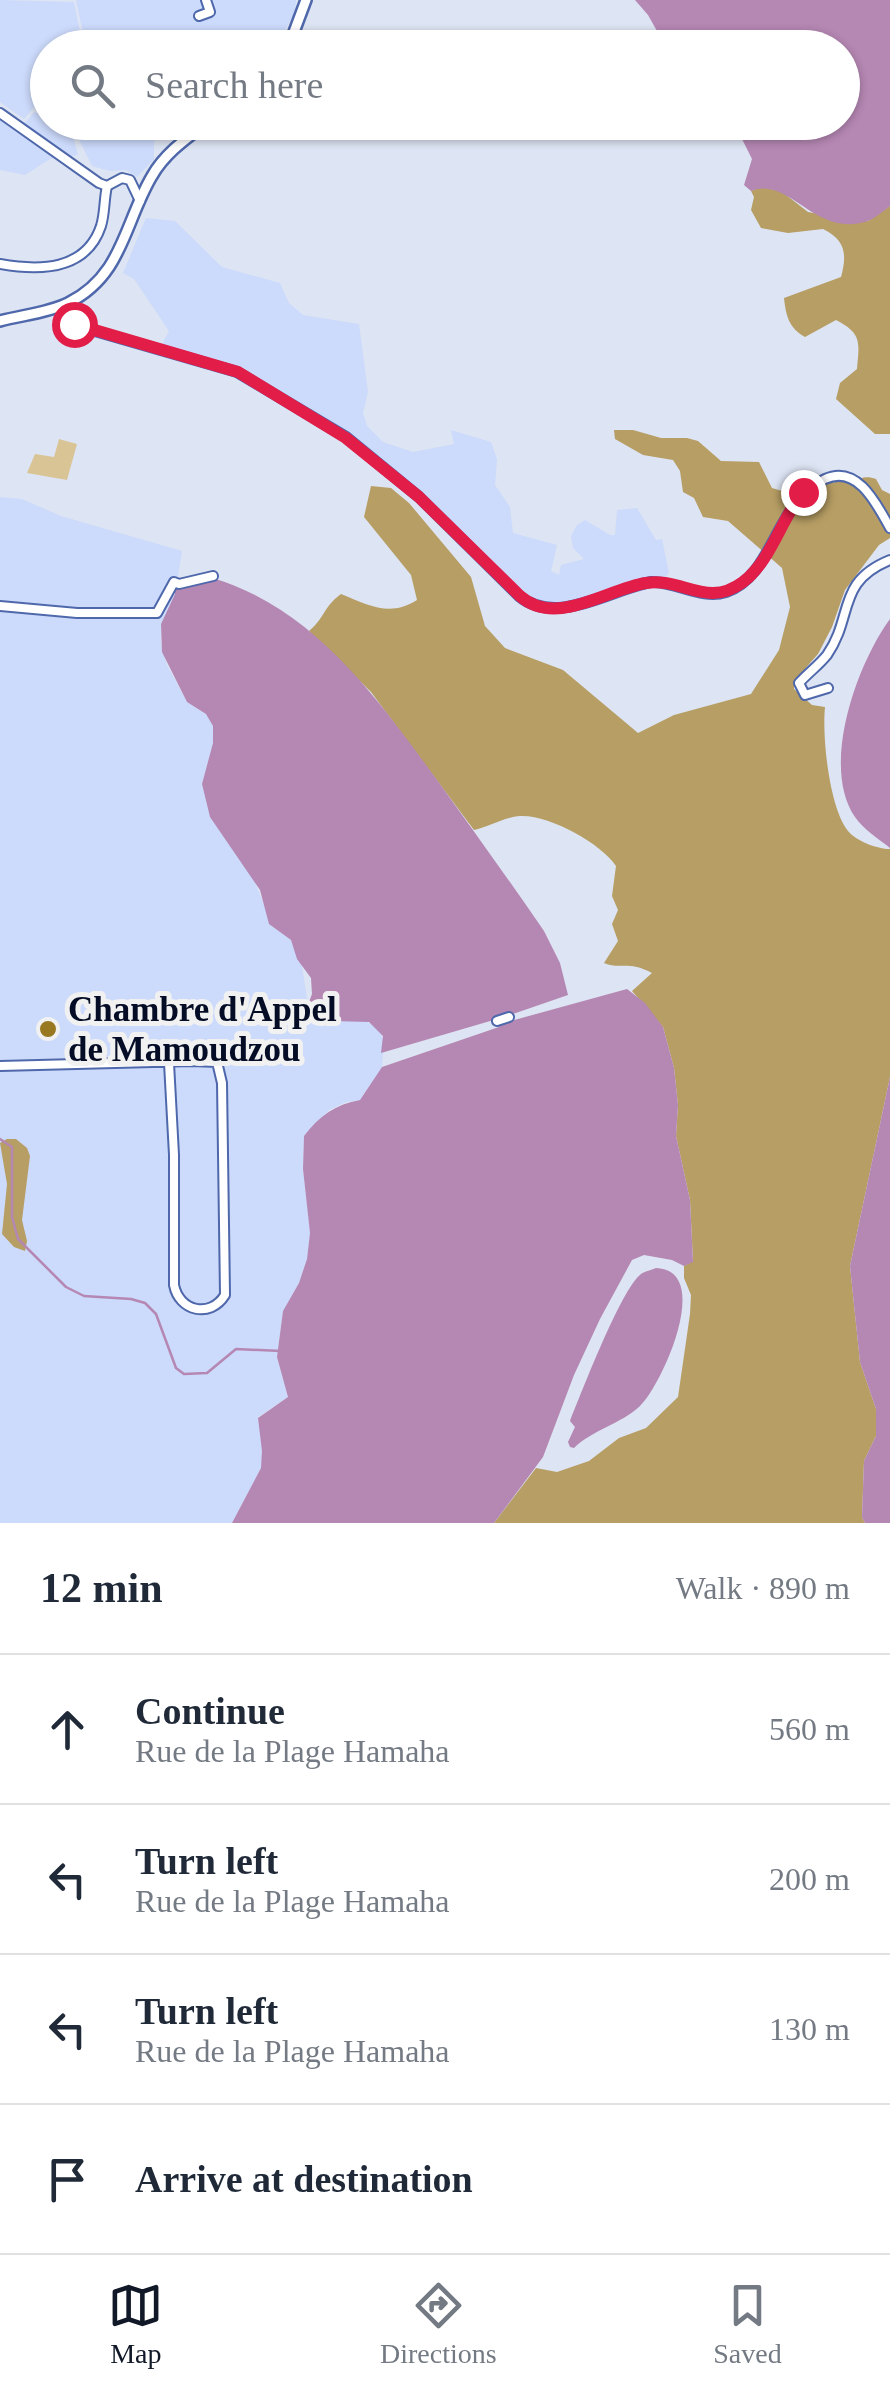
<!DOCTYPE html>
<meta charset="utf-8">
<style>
:root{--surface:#fff;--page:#f6f6f7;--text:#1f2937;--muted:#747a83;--line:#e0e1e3;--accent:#111827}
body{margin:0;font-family:Georgia,serif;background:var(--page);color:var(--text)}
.stop{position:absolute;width:30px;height:30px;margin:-22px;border:8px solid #e11d48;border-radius:50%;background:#fff}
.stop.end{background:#e11d48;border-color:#fff;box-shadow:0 2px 10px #0008}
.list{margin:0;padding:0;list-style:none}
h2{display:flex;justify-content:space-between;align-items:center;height:130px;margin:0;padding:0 40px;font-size:42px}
h2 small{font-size:32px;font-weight:400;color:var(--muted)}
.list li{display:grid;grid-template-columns:65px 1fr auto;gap:30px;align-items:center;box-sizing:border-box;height:150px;padding:0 40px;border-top:2px solid var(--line)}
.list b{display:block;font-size:38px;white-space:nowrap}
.list p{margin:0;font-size:32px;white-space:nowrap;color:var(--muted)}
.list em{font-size:32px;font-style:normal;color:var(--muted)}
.icon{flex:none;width:55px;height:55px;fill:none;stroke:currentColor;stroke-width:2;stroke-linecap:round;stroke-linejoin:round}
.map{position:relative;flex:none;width:890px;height:1523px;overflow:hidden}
.search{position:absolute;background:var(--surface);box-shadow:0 2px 8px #0004;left:30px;right:30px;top:30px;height:110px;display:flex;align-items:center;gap:25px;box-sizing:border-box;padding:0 35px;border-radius:55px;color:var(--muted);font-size:38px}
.sheet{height:730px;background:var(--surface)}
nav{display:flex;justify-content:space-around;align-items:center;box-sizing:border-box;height:140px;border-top:2px solid var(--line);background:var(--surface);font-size:28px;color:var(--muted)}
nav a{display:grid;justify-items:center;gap:5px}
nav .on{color:var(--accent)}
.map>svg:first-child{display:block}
</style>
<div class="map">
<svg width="890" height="1523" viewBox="0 0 890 1523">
<rect width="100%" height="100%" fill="#dde4f3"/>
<!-- built -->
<g fill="#ccdafb">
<polygon points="0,0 74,2 83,47 48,48 47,92 24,119 0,102"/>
<polygon points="76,0 296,0 295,13 274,48 86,47"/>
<polygon points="34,112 47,117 48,122 70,126 78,155 50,159 25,175 0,170 0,119 9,125 26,122"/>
<polygon points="71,123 162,123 154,143 154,159 137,177 126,170 110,171 92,166"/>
<polygon points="146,218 175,221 222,267 280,283 289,303 303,315 359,324 368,392 363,413 367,426 383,442 413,452 454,444 451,430 491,442 497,459 495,485 510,507 513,533 557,545 551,571 559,575 561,565 584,559 573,548 571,536 577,525 585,520 610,535 615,535 617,510 637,508 656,540 662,539 669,573 662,581 563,607 526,602 384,466 238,372 160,348 169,331 134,279 123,273"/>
<polygon points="0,497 22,499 61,516 182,551 175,594 161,624 161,644 167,665 187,702 206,714 213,726 213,743 202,784 210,817 254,880 273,927 291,940 302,966 308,1005 296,1020 364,1020 380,1030 384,1042 382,1067 360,1100 346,1102 329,1110 304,1136 303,1169 310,1233 307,1259 299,1283 283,1311 277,1357 288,1397 258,1417 263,1451 261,1468 232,1523 0,1523"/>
</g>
<!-- green -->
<polygon fill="#d9c496" points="59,439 77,444 67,480 27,473 35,454 54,457"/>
<!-- forest -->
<g fill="#b79e64">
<path d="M761,187L781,191L808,212L860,221H868L890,206V434H875L836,399L840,383L857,369C859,343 863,334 836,320L805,337C789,328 786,316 784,298L841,277C847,255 846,240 823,229L788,233L761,228L751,210L754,197L751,191Z"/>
<path d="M614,430H633L661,438H687L698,441L721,461L759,462L772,488L802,497C824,484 826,483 851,480C862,479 865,475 876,479L882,490L890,494V538L879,545L845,590L832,627L818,654L794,681V689L812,705L825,707C822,736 829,807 848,831C856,841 877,849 890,849V1077L850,1266L860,1362L876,1409V1436L864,1461L862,1517L865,1523H494L536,1468L557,1472L589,1461L619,1438L646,1428L678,1397L690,1314L691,1295L684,1278V1266L693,1261L690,1200L676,1136L678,1105L674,1068L663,1027L632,991L652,973C628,960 620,970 604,963L618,941L612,924L618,910L612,896L616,866C601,843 548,814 520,816C505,817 488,827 474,830L371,692L309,631C325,618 323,607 341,594C370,606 390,617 417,600L411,575L364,517L371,486L391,488L409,503L471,577L485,626L505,648L563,670L638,733L674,715L751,694L779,650L790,607L782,568L728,521L703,517L694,498L683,492L680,471L673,460L643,455L615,439Z"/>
<polygon points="7,1139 16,1139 27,1148 30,1156 22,1220 27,1241 25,1251 14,1247 2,1234 7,1184 0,1143"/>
</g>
<!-- water -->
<g fill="#b587b3">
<path d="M635,0H890V206C884,210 877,217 870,220C816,241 790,175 751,191L744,185L752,159L734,123L842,122V48L666,47L648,15Z"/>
<path d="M212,578C313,607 378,699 437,780C473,830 509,880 544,931L560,963L568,995L510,1015L507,1022L627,989L645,1003L663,1027L674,1068L678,1105L676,1136L690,1200L693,1262L684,1266L672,1260L644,1255L632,1260L600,1319L574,1375L543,1457L494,1523H232L261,1468L262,1451L258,1418L288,1397L277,1357L283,1311L299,1283L307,1259L310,1233L303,1169L304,1136C319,1116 336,1104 360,1100L382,1067L499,1027L501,1023L497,1019L381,1053L383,1036L369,1022L296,1020L308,1005L312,994L311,978L297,959L291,940L269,924L260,890L210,817L202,784L213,743V726L206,714L187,702L162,652L161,624L175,594V587Z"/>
<path d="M890,619V848C879,839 864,830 855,817C820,766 857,664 890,619Z"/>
<polygon points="890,1077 890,1523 865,1523 862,1517 864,1461 876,1436 876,1409 860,1362 850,1266"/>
<path d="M656,1268C714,1270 662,1385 640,1406C621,1424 592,1430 574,1448L570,1447L568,1442L575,1427L570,1421C581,1394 621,1289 641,1274C645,1271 652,1270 656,1268Z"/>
</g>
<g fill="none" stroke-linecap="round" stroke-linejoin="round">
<!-- stream -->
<polyline stroke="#b587b3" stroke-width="2.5" points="0,1139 12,1147 12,1217 18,1239 66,1287 84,1296 131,1299 145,1303 156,1314 176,1368 184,1374 207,1373 236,1349 281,1351"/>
<defs>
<g id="minor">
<polyline points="199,16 210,12 206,0"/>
<polyline points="0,113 99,183 107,186 122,178 130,180 140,201"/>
<path d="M0,264C39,271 86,271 101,226C105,213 104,199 107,186"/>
<path d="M58,307L74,325L237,372L346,437L419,497L519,596C557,627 611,589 651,582C676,581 701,600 726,592C775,575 774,503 825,479C858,464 877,505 890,528"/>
<polyline points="0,606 77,613 157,613 174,582 179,584 213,576"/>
<path d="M828,688L805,695L799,683C808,673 819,665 827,655C854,616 836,582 890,560"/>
<polyline points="497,1021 509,1017"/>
<path d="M0,1066L192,1061L217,1062L222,1083L225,1295C210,1319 179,1311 174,1285V1155L169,1063"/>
</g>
<g id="major">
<polyline points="288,48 306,0"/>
<path d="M0,321C22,315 48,313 68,303C123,276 124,223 152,176C165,153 187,138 208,122"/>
</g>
</defs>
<!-- minor casing -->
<use href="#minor" stroke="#4f68ab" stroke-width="12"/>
<!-- major casing -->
<use href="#major" stroke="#4f68ab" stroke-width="14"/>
<!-- minor -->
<use href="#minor" stroke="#fff" stroke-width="8"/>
<!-- major -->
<use href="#major" stroke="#fff" stroke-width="9"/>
</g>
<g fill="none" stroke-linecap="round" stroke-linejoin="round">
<!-- route -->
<path stroke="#e11d48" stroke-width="12" d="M74,324L238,372L346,438L419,497L520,596C556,628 607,589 646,583C682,577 707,609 743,582C771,561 781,519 803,492"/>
</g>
<!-- markers -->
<circle fill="#987821" stroke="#f1f1f1" stroke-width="4" cx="48" cy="1029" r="10"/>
<g text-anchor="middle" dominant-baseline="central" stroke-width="10" stroke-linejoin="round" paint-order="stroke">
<!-- poi labels -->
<g font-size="35" font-weight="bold" fill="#050c26" stroke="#f1f1f1" text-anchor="start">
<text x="68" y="1009">Chambre d'Appel<tspan x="68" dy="40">de Mamoudzou</tspan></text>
</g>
</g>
</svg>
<div class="stop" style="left:74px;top:324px"></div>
<div class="stop end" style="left:803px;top:492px"></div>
<div class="search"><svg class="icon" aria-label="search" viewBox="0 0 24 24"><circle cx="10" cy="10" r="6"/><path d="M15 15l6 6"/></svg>Search here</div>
</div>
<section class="sheet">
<h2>12 min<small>Walk · 890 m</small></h2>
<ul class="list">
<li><svg class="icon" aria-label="ahead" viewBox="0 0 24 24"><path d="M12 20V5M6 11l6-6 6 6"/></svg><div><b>Continue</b><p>Rue de la Plage Hamaha</p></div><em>560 m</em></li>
<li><svg class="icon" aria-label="left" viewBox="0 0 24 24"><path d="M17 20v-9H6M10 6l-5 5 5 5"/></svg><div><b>Turn left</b><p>Rue de la Plage Hamaha</p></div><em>200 m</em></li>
<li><svg class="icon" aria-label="left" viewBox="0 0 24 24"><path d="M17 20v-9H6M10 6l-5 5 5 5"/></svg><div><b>Turn left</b><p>Rue de la Plage Hamaha</p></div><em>130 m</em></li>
<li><svg class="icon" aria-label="arrive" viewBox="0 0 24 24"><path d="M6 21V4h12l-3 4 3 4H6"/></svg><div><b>Arrive at destination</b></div></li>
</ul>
</section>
<nav>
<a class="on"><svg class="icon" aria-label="map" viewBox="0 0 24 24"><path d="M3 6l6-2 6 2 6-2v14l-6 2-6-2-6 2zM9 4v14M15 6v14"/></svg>Map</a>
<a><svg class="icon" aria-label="directions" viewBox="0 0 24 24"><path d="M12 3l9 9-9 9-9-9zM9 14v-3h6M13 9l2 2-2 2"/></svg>Directions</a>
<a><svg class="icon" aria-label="saved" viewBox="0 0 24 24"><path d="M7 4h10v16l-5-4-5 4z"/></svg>Saved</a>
</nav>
